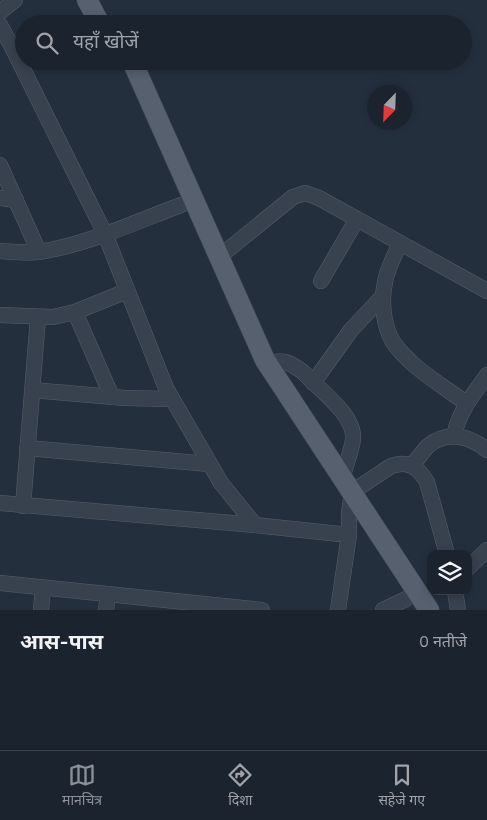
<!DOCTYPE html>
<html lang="hi">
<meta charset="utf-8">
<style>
:root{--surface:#1b232e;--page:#242b36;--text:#f1f3f6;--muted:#a0a4aa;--line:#39404a;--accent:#8c9099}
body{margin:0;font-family:"Nunito Sans","Noto Sans Devanagari",sans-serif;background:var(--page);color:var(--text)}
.controls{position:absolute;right:15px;bottom:15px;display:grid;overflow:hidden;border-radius:10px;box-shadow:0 2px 8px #0003}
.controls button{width:45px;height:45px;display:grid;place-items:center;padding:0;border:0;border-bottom:1px solid var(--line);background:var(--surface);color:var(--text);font:25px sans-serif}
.compass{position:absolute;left:367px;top:85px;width:45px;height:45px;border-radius:50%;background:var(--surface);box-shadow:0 2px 8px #0003;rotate:203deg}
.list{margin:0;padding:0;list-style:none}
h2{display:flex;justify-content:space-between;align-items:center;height:65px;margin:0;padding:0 20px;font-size:21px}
h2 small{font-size:16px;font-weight:400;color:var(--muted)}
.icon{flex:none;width:28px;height:28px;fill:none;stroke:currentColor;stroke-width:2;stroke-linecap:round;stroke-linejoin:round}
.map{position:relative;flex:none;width:487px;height:610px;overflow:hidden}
.search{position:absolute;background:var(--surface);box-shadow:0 2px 8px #0003;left:15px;right:15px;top:15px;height:55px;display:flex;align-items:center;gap:12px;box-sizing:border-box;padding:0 18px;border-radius:28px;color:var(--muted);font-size:19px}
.sheet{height:140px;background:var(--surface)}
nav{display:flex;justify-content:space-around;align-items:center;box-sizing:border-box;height:70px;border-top:1px solid var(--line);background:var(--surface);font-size:14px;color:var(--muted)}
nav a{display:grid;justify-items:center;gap:2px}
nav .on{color:var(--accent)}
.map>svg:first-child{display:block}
</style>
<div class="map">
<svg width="487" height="610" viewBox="0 0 487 610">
<rect width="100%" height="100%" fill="#242f3e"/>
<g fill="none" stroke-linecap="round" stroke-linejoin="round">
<defs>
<g id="minor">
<polyline points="0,12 15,0"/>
<polyline points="0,25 12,47 105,234 166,388 221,483 255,525"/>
<polyline points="0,165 39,252"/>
<polyline points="0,198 16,200"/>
<path d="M400,243C395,255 387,269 385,282C381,300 383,325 393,342C409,366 443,386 466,403"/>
<path d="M0,251C16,252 34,254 50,250C95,241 138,221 181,205"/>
<polyline points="219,257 293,197 305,193 319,198 487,291"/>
<polyline points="321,281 357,219"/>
<polyline points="75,312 112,397"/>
<polyline points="0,315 53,317 75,312 127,291"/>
<path d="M268,365C282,357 292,364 303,372C318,389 356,415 353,440C351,452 346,465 342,478"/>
<polyline points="313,383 351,330 382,297"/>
<polyline points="32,390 125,398 171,399"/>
<path d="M454,436C459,411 473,395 487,375"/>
<polyline points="27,448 209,464"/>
<path d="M412,465C418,459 422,452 428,446C446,430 470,436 487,450"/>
<polyline points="0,503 255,525 349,535"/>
<polyline points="23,506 38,317"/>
<polyline points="468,568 487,550"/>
<polyline points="0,583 262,610"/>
<polyline points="455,591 458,610"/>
<polyline points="41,610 43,588"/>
<polyline points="106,610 108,594"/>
<path d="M338,610L349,535V512L352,492L391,466C408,460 418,467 427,482L447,554"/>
<polyline points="383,610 406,599"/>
</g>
<g id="major">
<polyline points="87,0 100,24"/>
<polyline points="132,61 265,360 429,610"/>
</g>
</defs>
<!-- minor casing -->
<use href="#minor" stroke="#565f6c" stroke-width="16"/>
<!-- major casing -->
<use href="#major" stroke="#414a57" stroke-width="21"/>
<!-- minor -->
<use href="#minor" stroke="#38414e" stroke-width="15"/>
<!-- major -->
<use href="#major" stroke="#56606e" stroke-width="20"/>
</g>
</svg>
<div class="controls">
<button><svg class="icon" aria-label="layers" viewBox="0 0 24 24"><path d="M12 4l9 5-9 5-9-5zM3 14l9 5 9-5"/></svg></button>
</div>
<svg class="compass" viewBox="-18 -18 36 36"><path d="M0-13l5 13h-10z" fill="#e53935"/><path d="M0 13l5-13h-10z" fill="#a0a4aa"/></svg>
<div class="search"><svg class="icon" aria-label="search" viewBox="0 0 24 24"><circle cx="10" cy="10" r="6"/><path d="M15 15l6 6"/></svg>यहाँ खोजें</div>
</div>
<section class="sheet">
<h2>आस-पास<small>0 नतीजे</small></h2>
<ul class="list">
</ul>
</section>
<nav>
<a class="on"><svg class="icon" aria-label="map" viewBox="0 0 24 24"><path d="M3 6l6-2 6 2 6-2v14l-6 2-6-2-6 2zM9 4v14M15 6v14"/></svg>मानचित्र</a>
<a><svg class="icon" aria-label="directions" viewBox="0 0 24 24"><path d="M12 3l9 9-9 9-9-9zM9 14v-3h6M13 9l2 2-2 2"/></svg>दिशा</a>
<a><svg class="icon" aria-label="saved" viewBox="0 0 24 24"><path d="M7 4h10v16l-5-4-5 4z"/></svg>सहेजे गए</a>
</nav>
